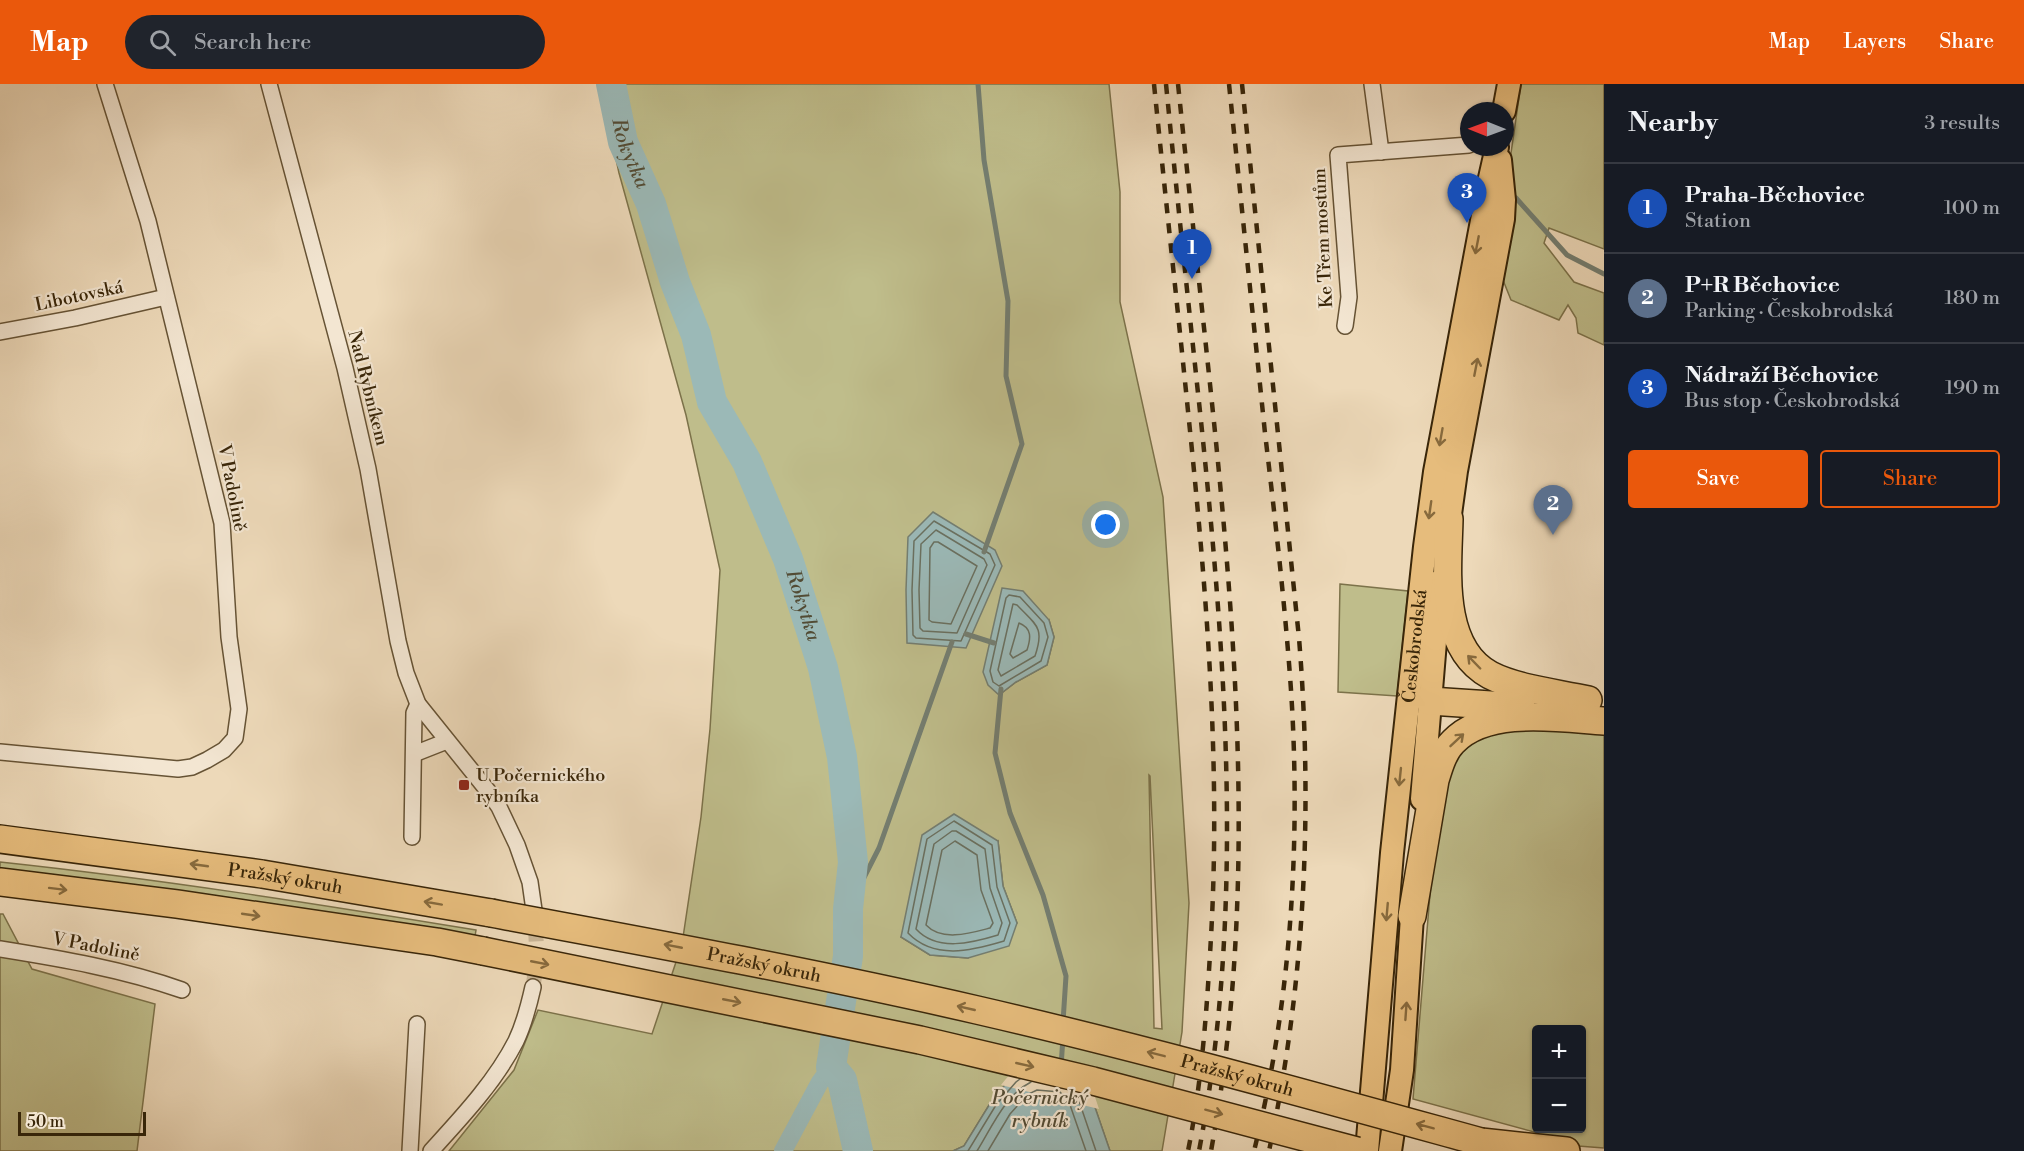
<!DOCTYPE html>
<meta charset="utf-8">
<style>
:root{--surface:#171b24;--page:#20242c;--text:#f1f3f6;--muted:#9ea1a6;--line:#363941;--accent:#ea580c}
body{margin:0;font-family:"Libre Bodoni",serif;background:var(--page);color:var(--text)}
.controls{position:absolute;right:18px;bottom:18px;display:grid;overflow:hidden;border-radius:6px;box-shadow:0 2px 4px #0004}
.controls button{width:54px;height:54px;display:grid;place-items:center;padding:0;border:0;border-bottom:2px solid var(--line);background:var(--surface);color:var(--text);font:30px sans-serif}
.compass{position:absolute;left:1460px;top:18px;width:54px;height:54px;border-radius:50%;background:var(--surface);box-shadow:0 2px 4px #0004;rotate:271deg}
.scale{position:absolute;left:18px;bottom:15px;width:128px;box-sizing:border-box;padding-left:6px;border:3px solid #392609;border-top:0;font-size:16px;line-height:21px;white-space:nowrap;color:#392609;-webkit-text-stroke:4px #f3e6d2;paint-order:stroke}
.you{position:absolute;left:1106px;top:441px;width:21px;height:21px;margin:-15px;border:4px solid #fff;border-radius:50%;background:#1a73e8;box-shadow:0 0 0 9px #1a73e833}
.badge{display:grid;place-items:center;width:39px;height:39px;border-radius:50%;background:var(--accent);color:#fff;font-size:20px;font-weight:700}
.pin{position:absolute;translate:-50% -50px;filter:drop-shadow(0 2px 3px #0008)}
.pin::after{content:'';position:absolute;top:32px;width:21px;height:18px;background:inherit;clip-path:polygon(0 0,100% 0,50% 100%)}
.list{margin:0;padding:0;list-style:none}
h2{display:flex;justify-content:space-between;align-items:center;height:78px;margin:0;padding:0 24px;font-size:26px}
h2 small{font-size:20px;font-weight:400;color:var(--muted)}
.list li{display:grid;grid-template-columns:39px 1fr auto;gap:18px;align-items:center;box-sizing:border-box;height:90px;padding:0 24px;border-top:2px solid var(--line)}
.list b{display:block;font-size:22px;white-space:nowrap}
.list p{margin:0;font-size:20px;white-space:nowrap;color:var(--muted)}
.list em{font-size:20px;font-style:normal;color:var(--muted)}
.actions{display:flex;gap:12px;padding:18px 24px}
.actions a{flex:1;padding:14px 0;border:2px solid var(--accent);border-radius:6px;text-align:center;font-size:21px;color:var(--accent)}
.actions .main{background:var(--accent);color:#fff}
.icon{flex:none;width:33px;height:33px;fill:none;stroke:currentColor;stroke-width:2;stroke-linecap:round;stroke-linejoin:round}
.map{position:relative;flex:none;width:1604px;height:1067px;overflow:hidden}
header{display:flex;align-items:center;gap:36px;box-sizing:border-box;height:84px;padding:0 30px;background:var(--accent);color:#fff}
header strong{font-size:28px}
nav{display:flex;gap:33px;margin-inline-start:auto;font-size:21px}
.search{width:420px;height:54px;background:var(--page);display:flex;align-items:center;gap:15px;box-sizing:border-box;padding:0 21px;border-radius:33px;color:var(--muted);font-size:22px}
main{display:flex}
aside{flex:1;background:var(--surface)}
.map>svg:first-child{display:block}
</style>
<header>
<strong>Map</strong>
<div class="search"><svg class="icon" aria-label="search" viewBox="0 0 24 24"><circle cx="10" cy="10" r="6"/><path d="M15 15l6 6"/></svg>Search here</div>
<nav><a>Map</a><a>Layers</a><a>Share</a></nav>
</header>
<main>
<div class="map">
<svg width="1604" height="1067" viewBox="0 0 1604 1067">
<rect width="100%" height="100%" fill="#edd9b9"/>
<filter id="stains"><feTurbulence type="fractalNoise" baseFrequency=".00333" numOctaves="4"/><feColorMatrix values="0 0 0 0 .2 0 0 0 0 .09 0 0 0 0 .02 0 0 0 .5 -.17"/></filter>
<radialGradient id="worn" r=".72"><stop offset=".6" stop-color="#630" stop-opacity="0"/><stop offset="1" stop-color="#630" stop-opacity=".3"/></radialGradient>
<!-- green -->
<g fill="#bfbd8b" stroke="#7c724a" stroke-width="1.5" fill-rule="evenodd">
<path d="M600,0H1109L1120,108V218L1163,413L1189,819L1182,948L1162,1067H1110L1089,1006L991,1018L964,1062L953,1067H449L514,986L538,926L652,950L682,860L701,733L710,645L720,486L686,331L619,89ZM1049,536L1054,553L1047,581L1016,598L999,611ZM1149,691L1150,692L1162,945L1154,944ZM998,757L1003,802L1017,839L968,874L930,871L901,853Z"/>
<polygon points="1521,0 1604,0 1604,165 1549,144 1544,159 1574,198 1604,209 1604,261 1578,249 1576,234 1568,221 1559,236 1511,216 1503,196 1509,83"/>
<polygon points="1340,500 1408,507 1397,612 1338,608"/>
<path d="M1500,644H1604V1064L1578,1062L1539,1053L1538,1049L1413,1015L1436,738L1441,707L1462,663ZM1536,946H1582V1044H1536Z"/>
<path d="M0,778C159,795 318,820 476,846L475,852L0,785Z"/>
<polygon points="0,830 3,830 32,885 155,920 137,1067 0,1067"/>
</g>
<!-- water -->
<g fill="#9bb9b7" stroke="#747e71" stroke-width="1.5">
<polygon points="933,428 995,466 1002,482 966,564 907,559 906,506 908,453"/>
<polygon points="1002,504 1023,507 1049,536 1054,553 1047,581 1016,598 999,611 988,601 983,588"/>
<polygon points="954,730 998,757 1003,802 1017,839 1009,862 968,874 930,871 901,853 922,751"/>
<polygon points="1012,992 1089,1006 1110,1067 953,1067 964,1062 991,1018"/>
</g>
<!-- pier -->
<polygon fill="#edd9b9" points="1010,990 1092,1004 1099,1025 1001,1001"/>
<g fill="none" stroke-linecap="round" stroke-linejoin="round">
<!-- shore -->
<g stroke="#6a7060" stroke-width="1.5">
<polygon points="934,437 990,470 995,481 961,557 916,554 913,551 912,506 914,457"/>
<polygon points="936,446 984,475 987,481 957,549 923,547 920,544 919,506 921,460"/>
<polygon points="934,458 938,458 977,482 951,540 932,538 929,536 930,464"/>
<polygon points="1009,511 1020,513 1044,539 1048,553 1041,577 999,602 993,598 990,587 1006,514"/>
<path d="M1013,520L1017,521C1036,541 1045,543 1035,572L1001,592L998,586Z"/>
<path d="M1019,539C1032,544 1031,554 1027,566L1013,574L1010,570Z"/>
<path d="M954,737L992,761L997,803L1010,839L1004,857C971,867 934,876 908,849L927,755Z"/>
<path d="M952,747H956L985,765L990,804L1002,839L998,851C972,859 937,868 916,845L934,760Z"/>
<path d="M955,757L977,771L981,806L993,839L990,844C971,849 942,858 926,841L942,766Z"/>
<polyline points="1072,1007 1078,1014 1096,1067"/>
<polyline points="968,1067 996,1021 1016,998 1020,995"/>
<path d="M977,1067C992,1043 1005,1011 1031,998"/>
<polyline points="988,1067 1010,1030 1027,1011 1037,1006 1060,1008 1069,1018 1086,1067"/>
</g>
<!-- stream -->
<g stroke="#747e71" stroke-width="5">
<polyline points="978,0 984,76 1008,217 1006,292 1022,360 984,468"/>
<polyline points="1516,114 1567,171 1604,190"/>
<polyline points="966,550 994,559"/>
<polyline points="1001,605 995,669 1010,729 1043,811 1066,892 1063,938"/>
<polyline points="848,825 879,764 952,558"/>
<polyline points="1061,983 1063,953"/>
</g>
<!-- canal -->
<polyline stroke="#9bb9b7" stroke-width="18" points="783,1067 820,998 831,983"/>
<!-- river -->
<path stroke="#9bb9b7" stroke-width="30" id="s1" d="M611,0L623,58L651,120L675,198L696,251L712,318L747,378L788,475L823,584L842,673L853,778L848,825V872L831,983L842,996L858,1067"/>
<!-- street-tunnel -->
<polyline stroke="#c9b596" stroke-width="15" stroke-dasharray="15 8" stroke-linecap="butt" points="533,903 537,875 535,832"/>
<defs>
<g id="street">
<polyline points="269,0 345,284 368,385 398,557 406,589 418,620 488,707 499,723 517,761 530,798 534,826"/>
<polyline points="1372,0 1381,68"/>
<polyline points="1345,242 1349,213 1338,71 1469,61"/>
<polyline points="0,248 75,234 166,213"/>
<polyline points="0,668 178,685 192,683 207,676 224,666 235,654 239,625 229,553 222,439 148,137 105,0"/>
<polyline points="414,670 447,657"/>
<polyline points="412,753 414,629 418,620"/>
<path d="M0,865C62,875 122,885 182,906"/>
<polyline points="410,1067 417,940"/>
<path d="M431,1067C462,1033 495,998 516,957C524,940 529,921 533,903"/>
</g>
<g id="primary">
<polyline points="1504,27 1509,0"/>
<polyline points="1447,452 1456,387 1503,135 1504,116 1500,76"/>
<polyline points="1422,715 1440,497"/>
<path id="s2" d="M1367,1067L1392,769L1425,463L1435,388L1490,94L1497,63"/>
<polyline points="1390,1067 1402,986 1413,817"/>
</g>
<g id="highway">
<path d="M1449,435C1448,484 1438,563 1490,591C1517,605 1557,609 1588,616"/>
<polyline points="1430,617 1521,623"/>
<path id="s3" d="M0,755L262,790L491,829"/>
<polyline points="0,798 177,820 437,858 483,867"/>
<path d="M1412,832L1435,696C1439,683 1443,668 1453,658C1487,622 1559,634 1604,637"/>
<polyline points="1481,1058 1566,1067"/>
</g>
</defs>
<!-- street casing -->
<use href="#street" stroke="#665335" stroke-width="18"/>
<!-- primary casing -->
<use href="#primary" stroke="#392609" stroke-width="26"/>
<!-- highway casing -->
<use href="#highway" stroke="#392609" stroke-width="30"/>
<!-- street -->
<use href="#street" stroke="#f3e6d2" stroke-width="15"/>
<!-- primary -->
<use href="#primary" stroke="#e6bc7c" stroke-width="22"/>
<!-- highway -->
<use href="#highway" stroke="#e6bc7c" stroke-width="27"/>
<!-- rail -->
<g stroke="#392609" stroke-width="4.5" stroke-dasharray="10 10" stroke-linecap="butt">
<path d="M1154,0C1165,109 1177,218 1188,327C1206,502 1221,677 1211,853C1207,923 1202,998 1188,1067"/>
<path d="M1166,0C1177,112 1189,225 1201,337C1226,579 1245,826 1199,1067"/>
<path d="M1178,0C1190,116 1203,232 1215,348C1239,587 1255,829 1211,1067"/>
<path d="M1229,0C1241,116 1253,233 1265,349C1275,434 1285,520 1291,606C1301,759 1291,918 1254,1067"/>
<path d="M1242,0L1299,554C1313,726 1305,898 1269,1067"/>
</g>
<defs>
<g id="highway-bridge">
<path id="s4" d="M491,829C653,859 816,889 977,926C1146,965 1314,1012 1481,1058"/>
<polyline points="483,867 920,956 1093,997 1357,1067"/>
</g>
</defs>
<!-- highway-bridge casing -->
<use href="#highway-bridge" stroke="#392609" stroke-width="30" stroke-linecap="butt"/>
<!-- highway-bridge -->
<use href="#highway-bridge" stroke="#e6bc7c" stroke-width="27"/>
</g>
<!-- one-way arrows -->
<defs><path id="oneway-shaft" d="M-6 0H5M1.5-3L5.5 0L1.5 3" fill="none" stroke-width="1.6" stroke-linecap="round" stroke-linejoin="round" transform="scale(1.5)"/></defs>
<g stroke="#876a3d">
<use href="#oneway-shaft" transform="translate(1477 161) rotate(101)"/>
<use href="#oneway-shaft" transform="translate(1476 283) rotate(-79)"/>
<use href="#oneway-shaft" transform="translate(1441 353) rotate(100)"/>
<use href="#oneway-shaft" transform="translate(1430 426) rotate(98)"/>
<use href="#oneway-shaft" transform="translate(1474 578) rotate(-134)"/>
<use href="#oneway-shaft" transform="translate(1457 656) rotate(-43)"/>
<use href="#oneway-shaft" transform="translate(1400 693) rotate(96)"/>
<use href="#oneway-shaft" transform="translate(199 781) rotate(-172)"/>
<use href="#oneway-shaft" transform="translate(58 805) rotate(7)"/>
<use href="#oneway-shaft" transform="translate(433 819) rotate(-170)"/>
<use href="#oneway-shaft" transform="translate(1387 828) rotate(95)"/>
<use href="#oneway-shaft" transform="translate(251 831) rotate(8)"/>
<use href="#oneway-shaft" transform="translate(673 862) rotate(-169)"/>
<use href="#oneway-shaft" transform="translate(540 879) rotate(11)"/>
<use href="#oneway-shaft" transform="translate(732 917) rotate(11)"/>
<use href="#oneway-shaft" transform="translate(966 924) rotate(-167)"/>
<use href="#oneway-shaft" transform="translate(1406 927) rotate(-86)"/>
<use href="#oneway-shaft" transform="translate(1156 970) rotate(-166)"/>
<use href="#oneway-shaft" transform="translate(1025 981) rotate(13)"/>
<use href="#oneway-shaft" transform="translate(1214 1028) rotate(15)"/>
<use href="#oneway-shaft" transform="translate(1425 1042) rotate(-165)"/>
</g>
<!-- markers -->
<rect fill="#8f2418" stroke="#f3e6d2" stroke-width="2" x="458" y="695" width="12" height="12" rx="3"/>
<g text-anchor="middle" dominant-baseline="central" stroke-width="4.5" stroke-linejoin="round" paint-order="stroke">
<!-- street labels -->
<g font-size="18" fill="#392609" stroke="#f3e6d2">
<text transform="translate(1323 154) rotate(-93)">Ke Třem mostům</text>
<text transform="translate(79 212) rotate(-12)">Libotovská</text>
<text transform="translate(368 304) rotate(76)">Nad Rybníkem</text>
<text transform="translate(232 404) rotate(79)">V Padolině</text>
<text stroke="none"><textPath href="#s2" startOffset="507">Českobrodská</textPath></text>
<text stroke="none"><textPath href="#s3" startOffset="288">Pražský okruh</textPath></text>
<text transform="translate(96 863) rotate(11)">V Padolině</text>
<text stroke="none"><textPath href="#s4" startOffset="278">Pražský okruh</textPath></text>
<text stroke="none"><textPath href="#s4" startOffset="764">Pražský okruh</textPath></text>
</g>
<!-- poi labels -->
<g font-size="18" fill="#392609" stroke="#f3e6d2" text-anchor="start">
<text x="476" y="691">U Počernického<tspan x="476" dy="21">rybníka</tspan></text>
</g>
<!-- water labels -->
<g font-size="20" font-style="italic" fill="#524b34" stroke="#f3e6d2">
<text stroke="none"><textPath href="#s1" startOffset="72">Rokytka</textPath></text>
<text stroke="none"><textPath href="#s1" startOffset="558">Rokytka</textPath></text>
<text x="1040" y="1014">Počernický<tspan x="1040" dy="23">rybník</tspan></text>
</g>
</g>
<rect width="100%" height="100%" filter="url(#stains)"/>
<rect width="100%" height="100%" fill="url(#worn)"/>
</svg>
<div class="controls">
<button>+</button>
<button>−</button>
</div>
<svg class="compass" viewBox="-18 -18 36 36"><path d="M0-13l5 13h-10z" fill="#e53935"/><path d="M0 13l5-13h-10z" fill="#9ea1a6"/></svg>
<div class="scale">50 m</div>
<div class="you"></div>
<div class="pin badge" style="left:1192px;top:195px;background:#1a4fb4">1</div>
<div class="pin badge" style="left:1553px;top:451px;background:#5c6f8a">2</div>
<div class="pin badge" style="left:1467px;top:139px;background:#1a4fb4">3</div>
</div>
<aside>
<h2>Nearby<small>3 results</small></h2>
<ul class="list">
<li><span class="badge" style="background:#1a4fb4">1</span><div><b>Praha-Běchovice</b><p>Station</p></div><em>100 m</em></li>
<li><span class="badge" style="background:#5c6f8a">2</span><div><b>P+R Běchovice</b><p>Parking · Českobrodská</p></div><em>180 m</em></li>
<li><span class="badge" style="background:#1a4fb4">3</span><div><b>Nádraží Běchovice</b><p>Bus stop · Českobrodská</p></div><em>190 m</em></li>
</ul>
<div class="actions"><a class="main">Save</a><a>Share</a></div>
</aside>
</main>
